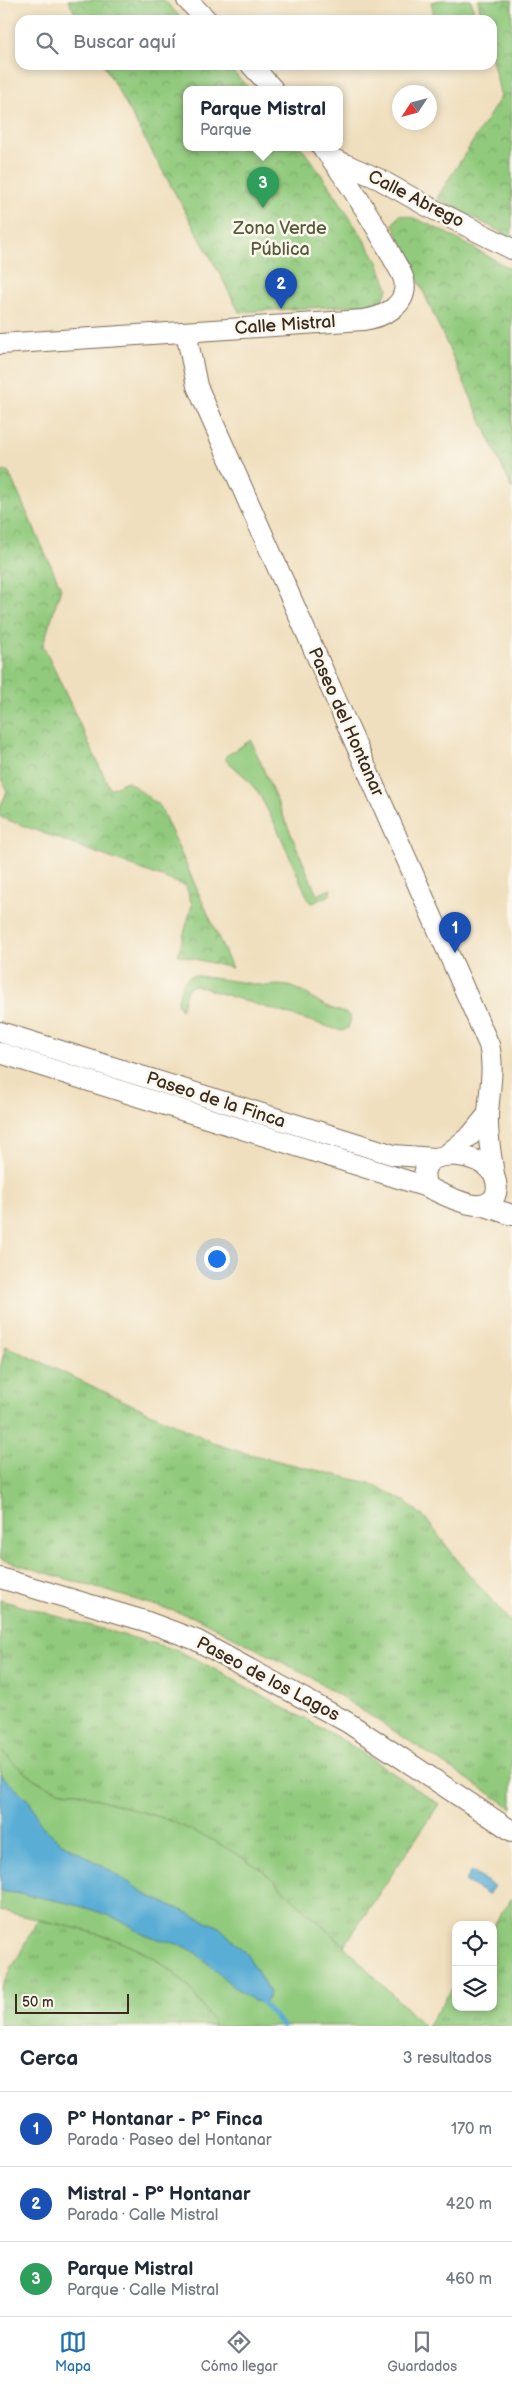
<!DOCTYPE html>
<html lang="es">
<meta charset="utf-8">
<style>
:root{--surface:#fff;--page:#f6f6f7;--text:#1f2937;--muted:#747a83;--line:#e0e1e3;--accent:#1f6fb2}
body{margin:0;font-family:"Balsamiq Sans",sans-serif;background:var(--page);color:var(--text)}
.controls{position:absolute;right:15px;bottom:15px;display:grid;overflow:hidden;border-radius:10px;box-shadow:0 2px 8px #0003}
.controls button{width:45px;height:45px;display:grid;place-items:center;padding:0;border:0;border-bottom:1px solid var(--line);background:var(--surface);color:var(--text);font:25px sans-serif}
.compass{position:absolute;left:392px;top:85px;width:45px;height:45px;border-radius:50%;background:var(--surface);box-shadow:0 2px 8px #0003;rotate:234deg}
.scale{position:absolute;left:15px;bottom:12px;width:114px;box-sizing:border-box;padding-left:5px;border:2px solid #3b2a1e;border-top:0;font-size:14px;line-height:18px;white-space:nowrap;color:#3b2a1e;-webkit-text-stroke:4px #fbf7ec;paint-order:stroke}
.you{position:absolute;left:216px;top:1258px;width:18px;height:18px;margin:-12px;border:4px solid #fff;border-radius:50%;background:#1a73e8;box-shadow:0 0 0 8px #1a73e833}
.badge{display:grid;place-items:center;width:32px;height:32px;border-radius:50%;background:var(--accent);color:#fff;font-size:16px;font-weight:700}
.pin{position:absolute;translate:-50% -41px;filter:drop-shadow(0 1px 2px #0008)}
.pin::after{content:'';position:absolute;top:26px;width:18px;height:15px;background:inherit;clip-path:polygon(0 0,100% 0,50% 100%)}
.popup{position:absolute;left:183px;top:86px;width:160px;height:65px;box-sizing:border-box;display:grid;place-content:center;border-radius:10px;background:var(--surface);filter:drop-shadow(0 1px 4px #0005);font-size:16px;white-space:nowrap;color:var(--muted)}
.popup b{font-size:19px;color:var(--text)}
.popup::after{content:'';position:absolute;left:50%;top:100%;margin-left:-10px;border:10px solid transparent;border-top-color:var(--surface)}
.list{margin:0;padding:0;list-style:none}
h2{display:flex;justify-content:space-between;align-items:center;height:65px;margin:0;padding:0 20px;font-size:21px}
h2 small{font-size:16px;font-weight:400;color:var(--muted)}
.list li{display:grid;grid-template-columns:32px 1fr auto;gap:15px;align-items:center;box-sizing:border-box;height:75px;padding:0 20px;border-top:1px solid var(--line)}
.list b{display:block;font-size:19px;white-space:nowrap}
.list p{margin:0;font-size:16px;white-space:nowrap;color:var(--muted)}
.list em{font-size:16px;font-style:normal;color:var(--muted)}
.icon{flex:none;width:28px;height:28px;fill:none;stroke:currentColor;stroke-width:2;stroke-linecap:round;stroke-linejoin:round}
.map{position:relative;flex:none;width:512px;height:2026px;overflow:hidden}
.search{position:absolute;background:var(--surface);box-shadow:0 2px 8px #0003;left:15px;right:15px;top:15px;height:55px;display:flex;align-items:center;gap:12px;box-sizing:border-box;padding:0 18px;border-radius:15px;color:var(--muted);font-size:19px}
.sheet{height:290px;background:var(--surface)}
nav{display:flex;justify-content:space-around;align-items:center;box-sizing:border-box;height:70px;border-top:1px solid var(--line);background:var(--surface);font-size:14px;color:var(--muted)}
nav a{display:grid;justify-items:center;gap:2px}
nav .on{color:var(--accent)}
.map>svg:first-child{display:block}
</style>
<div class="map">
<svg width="512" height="2026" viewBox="0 0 512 2026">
<defs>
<pattern id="grass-tufts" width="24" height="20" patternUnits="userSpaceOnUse" patternTransform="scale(1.25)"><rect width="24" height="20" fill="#91ca7d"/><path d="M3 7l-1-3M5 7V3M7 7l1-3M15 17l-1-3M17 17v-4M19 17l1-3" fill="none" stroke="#78a466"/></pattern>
<pattern id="park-crowns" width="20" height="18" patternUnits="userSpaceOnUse" patternTransform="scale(1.25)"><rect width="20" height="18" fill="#91ca7d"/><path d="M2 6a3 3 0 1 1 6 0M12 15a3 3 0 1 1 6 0" fill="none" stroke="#78a466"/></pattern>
</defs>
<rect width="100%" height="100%" fill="#fbf7ec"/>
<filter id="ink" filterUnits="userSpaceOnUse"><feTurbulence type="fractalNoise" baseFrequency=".02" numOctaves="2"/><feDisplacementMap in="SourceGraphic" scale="10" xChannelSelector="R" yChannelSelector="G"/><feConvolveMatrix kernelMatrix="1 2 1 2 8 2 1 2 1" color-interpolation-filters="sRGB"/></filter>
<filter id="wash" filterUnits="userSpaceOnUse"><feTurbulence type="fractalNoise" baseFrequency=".0096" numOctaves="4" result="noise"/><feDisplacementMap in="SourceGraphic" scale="20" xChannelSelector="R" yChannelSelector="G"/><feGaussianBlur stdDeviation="1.12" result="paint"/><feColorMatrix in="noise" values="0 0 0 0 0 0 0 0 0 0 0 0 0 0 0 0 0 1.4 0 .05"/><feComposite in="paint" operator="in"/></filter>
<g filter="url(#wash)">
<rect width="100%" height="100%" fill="#f0dfbe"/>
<!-- grass -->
<g fill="url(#grass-tufts)" stroke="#667a4e">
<polygon points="6,1346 219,1445 241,1452 369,1483 405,1501 425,1518 462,1566 512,1624 512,1808 311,1677 197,1618 0,1559 0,1368"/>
<path d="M0,1600L173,1649L198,1660L346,1742L439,1804L344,1946L261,1869L166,1819L74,1792C42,1792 23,1770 0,1751Z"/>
<polygon points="512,1898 512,2026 427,2026 456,1983 456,2007 493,2007 493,1926"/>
<path d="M38,1920C117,1936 173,1950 215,2026H0V1990Z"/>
</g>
<!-- park -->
<g fill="url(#park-crowns)" stroke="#667a4e">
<polygon points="68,0 164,0 183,20 79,20"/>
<polygon points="478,0 512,0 512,238 437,198 501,97 492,59 492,20 482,20"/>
<polygon points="104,65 226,65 250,89 187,89 187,147 301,147 331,188 378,262 388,289 383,299 375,304 239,312 222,278"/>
<path d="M399,215C420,214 488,258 512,269V489L393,224Z"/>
<polygon points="8,471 61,588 43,645 110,789 127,781 160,806 232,968 178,955 192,905 186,886 0,817 0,808 7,792 0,775 0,472"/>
</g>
<!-- garden -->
<g fill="#91ca7d" stroke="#667a4e">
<polygon points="442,0 471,0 475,16 456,20 435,20 431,2"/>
<polygon points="251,740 317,895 331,889 330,895 313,903 309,901 278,830 258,792 243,775 225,759 226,756"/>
<path d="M192,975L267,986C296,982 304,994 326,1006C334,1010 341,1011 349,1015L351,1019L348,1028L342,1031L194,985L187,989L181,1010L177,1003C180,993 181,980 192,975Z"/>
<path d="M0,1751C23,1770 42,1792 74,1792L166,1819L215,1841L261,1869L344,1946L424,2026H215C164,1933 91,1935 0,1910Z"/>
</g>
<!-- water -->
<g fill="#5aadd5" stroke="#4a6c7a">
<path d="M0,1774L30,1802L41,1825L62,1843L111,1871L149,1896L218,1926L245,1952L269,1991L268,1998L264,2003C243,2003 209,1960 188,1948C173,1941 156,1940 141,1933C135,1930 131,1925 125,1923C87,1904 41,1897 0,1891Z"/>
<polygon points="471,1871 494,1886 488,1895 465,1881"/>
</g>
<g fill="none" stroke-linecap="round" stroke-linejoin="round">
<!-- stream -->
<polyline stroke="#5aadd5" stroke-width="4.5" points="259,1999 283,2026"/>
</g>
</g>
<g filter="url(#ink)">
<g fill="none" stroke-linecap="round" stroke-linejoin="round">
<defs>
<g id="minor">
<polyline points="187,0 207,20"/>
<polyline points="251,65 273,89"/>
<polyline points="331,158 379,179 427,206 512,249"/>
<path d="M186,332L197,386L489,1045C495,1069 489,1091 488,1115C487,1135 491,1155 494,1174"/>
<path d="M0,344L363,320C383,317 409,306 404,280C402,273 397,266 394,260C376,225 346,177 322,147"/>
<polyline points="0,1032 394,1155 434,1158"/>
<path d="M0,1053L427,1187C440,1193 467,1207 481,1205C502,1202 500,1178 487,1167C467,1150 412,1148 427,1187"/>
<polyline points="446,1155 471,1135 488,1114"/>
<polyline points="482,1205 512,1215"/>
<polyline points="0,1578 145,1621 196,1640 347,1722 512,1831"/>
</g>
</defs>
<!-- minor casing -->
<use href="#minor" stroke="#7a6956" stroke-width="22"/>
<!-- minor -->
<use href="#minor" stroke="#fff" stroke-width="20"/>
</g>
</g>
<g text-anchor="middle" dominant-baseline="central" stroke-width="5" stroke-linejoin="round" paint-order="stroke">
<!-- street labels -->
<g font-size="18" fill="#3b2a1e" stroke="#fbf7ec">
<text transform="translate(416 199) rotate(27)">Calle Abrego</text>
<text transform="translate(285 325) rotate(-4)">Calle Mistral</text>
<text transform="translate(346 722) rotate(66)">Paseo del Hontanar</text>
<text transform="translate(216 1100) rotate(18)">Paseo de la Finca</text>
<text transform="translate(268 1679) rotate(28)">Paseo de los Lagos</text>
</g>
<!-- park labels -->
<g font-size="18" fill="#555a3a" stroke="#fbf7ec">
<text x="280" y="228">Zona Verde<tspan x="280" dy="21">Pública</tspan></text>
</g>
</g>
</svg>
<div class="controls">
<button><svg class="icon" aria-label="locate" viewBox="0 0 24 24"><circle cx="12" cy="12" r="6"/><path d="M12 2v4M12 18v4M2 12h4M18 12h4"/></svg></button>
<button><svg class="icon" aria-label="layers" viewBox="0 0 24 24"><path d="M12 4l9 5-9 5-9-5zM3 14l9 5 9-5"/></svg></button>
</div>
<svg class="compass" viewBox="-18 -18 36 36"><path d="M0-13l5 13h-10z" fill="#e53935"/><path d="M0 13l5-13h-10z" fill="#747a83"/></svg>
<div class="scale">50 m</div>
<div class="you"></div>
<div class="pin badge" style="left:455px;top:953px;background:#1a4fb4">1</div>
<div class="pin badge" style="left:281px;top:309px;background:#1a4fb4">2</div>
<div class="pin badge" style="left:263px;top:208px;background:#2e9e5b">3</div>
<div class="popup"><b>Parque Mistral</b>Parque</div>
<div class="search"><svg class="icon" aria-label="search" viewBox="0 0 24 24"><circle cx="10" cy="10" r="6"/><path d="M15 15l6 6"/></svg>Buscar aquí</div>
</div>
<section class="sheet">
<h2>Cerca<small>3 resultados</small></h2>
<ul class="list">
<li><span class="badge" style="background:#1a4fb4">1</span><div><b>Pº Hontanar - Pº Finca</b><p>Parada · Paseo del Hontanar</p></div><em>170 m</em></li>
<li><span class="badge" style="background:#1a4fb4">2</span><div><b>Mistral - Pº Hontanar</b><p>Parada · Calle Mistral</p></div><em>420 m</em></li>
<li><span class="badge" style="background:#2e9e5b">3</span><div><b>Parque Mistral</b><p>Parque · Calle Mistral</p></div><em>460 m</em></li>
</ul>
</section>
<nav>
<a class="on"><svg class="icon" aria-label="map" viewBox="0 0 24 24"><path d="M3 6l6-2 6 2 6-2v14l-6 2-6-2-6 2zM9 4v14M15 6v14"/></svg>Mapa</a>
<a><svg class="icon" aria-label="directions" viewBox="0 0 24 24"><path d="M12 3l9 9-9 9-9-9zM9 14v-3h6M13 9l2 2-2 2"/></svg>Cómo llegar</a>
<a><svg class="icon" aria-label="saved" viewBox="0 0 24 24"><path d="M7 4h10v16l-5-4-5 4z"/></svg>Guardados</a>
</nav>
